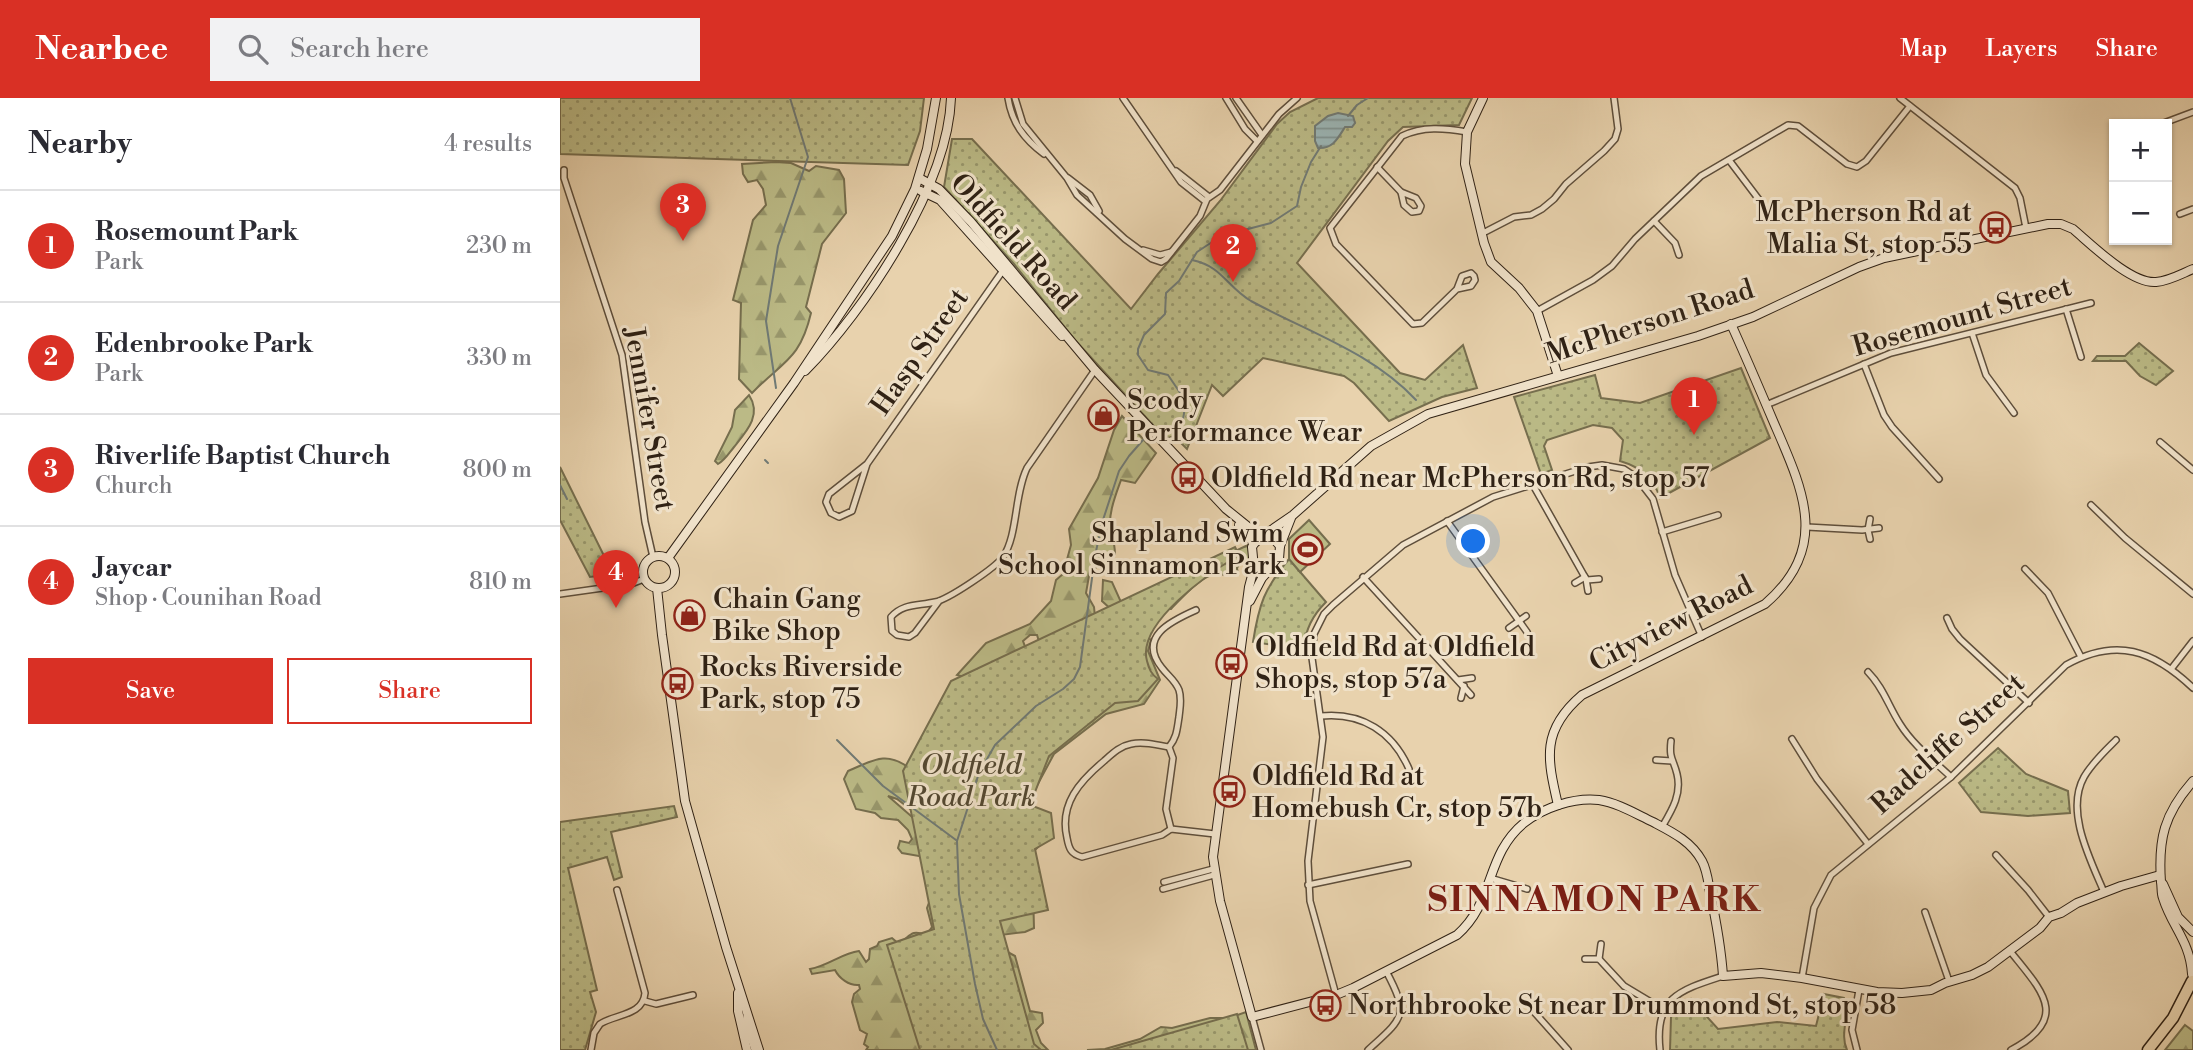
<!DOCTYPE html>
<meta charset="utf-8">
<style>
:root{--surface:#fff;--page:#f2f2f3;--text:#2b2b33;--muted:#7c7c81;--line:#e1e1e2;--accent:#d93025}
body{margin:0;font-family:"Libre Bodoni",serif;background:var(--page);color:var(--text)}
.controls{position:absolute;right:21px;top:21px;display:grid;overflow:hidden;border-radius:0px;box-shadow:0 2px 5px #0004}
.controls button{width:63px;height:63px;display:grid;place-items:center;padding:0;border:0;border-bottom:2px solid var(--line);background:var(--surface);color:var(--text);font:35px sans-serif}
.you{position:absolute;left:914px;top:444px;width:24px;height:24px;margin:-18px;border:5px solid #fff;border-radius:50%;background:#1a73e8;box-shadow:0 0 0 10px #1a73e833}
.badge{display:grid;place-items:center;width:46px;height:46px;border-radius:50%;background:var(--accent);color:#fff;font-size:23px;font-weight:700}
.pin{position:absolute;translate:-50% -58px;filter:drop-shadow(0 2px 4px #0008)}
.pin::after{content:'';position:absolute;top:37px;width:24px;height:21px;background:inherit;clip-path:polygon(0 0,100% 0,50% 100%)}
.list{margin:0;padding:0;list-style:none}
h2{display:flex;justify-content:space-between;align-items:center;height:91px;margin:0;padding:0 28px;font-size:30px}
h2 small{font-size:23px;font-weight:400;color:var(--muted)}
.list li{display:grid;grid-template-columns:46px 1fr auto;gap:21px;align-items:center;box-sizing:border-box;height:112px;padding:0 28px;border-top:2px solid var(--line)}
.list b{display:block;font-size:26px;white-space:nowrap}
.list p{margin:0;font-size:23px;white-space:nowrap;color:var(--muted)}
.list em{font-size:23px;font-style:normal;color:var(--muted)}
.actions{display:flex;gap:14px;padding:21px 28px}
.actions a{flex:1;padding:16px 0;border:2px solid var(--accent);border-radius:0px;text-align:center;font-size:24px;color:var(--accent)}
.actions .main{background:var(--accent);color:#fff}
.icon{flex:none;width:38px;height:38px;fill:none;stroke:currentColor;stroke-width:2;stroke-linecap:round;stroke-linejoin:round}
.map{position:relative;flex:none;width:1633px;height:952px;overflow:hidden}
header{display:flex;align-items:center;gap:42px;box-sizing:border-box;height:98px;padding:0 35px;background:var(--accent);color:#fff}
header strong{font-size:33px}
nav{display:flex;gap:38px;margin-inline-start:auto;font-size:24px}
.search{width:490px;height:63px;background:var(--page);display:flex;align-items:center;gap:18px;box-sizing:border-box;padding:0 24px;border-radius:0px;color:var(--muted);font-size:26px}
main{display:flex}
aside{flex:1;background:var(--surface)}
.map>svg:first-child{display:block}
</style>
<header>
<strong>Nearbee</strong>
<div class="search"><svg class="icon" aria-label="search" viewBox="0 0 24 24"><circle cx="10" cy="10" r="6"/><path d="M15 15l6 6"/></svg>Search here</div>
<nav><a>Map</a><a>Layers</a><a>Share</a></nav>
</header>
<main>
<aside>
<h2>Nearby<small>4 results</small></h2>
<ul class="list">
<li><span class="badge">1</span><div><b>Rosemount Park</b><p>Park</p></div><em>230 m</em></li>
<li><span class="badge">2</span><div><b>Edenbrooke Park</b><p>Park</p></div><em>330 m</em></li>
<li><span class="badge">3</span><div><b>Riverlife Baptist Church</b><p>Church</p></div><em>800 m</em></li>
<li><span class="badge">4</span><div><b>Jaycar</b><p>Shop · Counihan Road</p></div><em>810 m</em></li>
</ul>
<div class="actions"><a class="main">Save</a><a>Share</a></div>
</aside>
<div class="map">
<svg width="1633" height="952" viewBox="0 0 1633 952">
<defs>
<pattern id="forest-firs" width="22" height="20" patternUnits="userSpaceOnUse" patternTransform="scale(1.75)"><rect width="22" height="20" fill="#bbba86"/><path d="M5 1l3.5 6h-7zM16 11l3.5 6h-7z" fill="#98976c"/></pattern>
<pattern id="park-dots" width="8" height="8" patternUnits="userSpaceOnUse" patternTransform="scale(1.75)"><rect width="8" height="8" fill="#bbba86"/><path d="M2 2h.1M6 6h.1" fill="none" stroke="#98976c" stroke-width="1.8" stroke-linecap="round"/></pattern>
<pattern id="water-rules" width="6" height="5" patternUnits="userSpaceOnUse" patternTransform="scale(1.75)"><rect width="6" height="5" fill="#9bb5b5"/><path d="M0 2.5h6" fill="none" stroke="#7f9392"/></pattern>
</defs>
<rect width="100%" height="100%" fill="#e8d2ad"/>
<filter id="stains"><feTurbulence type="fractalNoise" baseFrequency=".00286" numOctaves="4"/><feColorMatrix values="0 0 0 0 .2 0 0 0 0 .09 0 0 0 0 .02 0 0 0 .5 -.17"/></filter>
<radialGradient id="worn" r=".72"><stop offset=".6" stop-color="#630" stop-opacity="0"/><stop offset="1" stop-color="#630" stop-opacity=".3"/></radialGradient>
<!-- forest -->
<g fill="url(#forest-firs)" stroke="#766e4e" stroke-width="2">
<path d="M216,64L231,65L249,73L256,68L279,72L284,81L286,115L262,146L246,209L251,215C240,262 223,263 192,295L179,281L181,205L173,202L193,122L206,107L203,91L197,82L188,84L183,76L182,66Z"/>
<path d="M189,297C202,317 187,333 174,349C169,355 165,362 158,366L155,363L172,329L175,312Z"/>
<path d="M562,318L596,355L575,385L561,382C556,396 547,418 551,433C553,442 555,447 555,456L544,466L530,472L526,495L534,509L536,529L481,550L477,537H470L463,543L470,562L583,536L591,542L588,553L600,582L584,606L546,616L494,656L466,708L489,738L472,755L474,830L465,834L440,837L444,852L455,858L470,913L482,915L483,925L476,932L481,945L488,952H450L362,720L337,701L328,698L366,731L400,952H306L308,949L304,946L307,936L300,932L292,904L294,896L300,891L299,887C289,888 279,880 275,872L252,876L250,871C268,868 282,855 299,853L306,864L309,861L310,851L317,848L319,844L332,840L339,846C351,838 350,831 366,837L372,829L367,810L370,802L365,759L342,755L338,750L340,743L349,745L352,741L348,732L338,722L321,720L315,715L296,711L284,681L288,673C312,663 326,652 349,670L408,580L397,577L426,545L470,526L491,503L496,482L503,476L511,447L509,431L538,380L554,332Z"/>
<path d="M688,447L692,462L680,465L677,470L678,477C667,479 664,476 656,476C640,478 622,500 611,511H600L604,487Z"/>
<polygon points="543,482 552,484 565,513 553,513 542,503"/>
<polygon points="686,914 696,952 527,952 545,951 580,941 601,929 612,930 650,920 669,920"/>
<polygon points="1625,927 1633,933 1633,952 1605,952"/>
</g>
<!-- park -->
<g fill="url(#park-dots)" stroke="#766e4e" stroke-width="2">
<polygon points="0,0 364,0 360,33 348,67 0,56"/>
<polygon points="758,0 912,0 899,27 843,29 828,43 737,165 840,275 865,282 903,247 917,290 882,299 829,323 794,285 784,278 703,260 663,298 652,287 627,351 614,338 608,340 603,338 515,242 454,166 384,89 392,41 412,41 571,211 598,176 660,103 717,26 730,14"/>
<polygon points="1579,245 1613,273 1596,287 1580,278 1566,263 1533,263 1537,258 1565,258"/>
<path d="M1181,270L1210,340L1100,400C1093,379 1080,369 1060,363L1063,342L1052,330L1033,327L987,342L984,348L992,372L981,376L954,299L1035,277L1041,300L1080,305Z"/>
<polygon points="0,369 53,476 30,479 0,422"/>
<path d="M675,449L679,457C651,474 576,525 587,563C589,571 591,576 598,581L578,603L555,605L489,658L470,707L491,715L494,740L475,751L488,812L440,823L474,946L481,952H360L327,847L374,831L343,673L391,583Z"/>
<path d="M729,461L766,504C752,518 746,531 743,551L693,544C699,506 704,491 729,461Z"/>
<polygon points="1438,650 1466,676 1508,693 1510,715 1468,718 1421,714 1399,685"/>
<polygon points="114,708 117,719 51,734 62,779 54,782 47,759 8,770 37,892 30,894 36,914 25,952 0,952 0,724"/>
<path d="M1264,896L1284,900C1291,916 1279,935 1287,952H1110L1111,919L1131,901L1158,931L1217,924L1256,928Z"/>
<polygon points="677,916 688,952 551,952"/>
</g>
<!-- pitch -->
<polygon fill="#bbba86" stroke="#766e4e" stroke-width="2" points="749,422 770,446 740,474 729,461 729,441"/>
<!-- water -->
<path fill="url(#water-rules)" stroke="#707a75" stroke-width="2" d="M778,15L793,18L795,25L792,29H785C778,40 773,51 758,50L755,43V28L768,18Z"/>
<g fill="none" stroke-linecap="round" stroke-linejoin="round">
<!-- stream -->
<g stroke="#707a75" stroke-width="2">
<polyline points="788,18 797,7 808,0"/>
<path d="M632,162C662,168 667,189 691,203C748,234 811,254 856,302"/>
<polyline points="216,290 206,223 218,148 248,59 230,0"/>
<path d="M599,332C622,325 624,331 625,302L608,277L588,272L578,257V251L584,237L605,216L606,195L619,183L637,154L661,138L711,125L737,108L741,89L751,64L761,48"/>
<polyline points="205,362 208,365"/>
<polyline points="0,387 7,401"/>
<polyline points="277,642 323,688 396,742"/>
<polyline points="437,952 423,921 415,886 399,796 397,743 419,675 435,647 476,608 503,591 514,581 520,569 535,458 542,425 559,373 569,358 583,342"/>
</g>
<defs>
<g id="street">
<path d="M448,0C452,25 464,41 484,56"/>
<polyline points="455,0 463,26 507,80 517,97 565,141 592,161 601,164 606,161 640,118 647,101 660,92 719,16 737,0"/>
<polyline points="563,0 621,84 645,103"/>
<polyline points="666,0 685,31 697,43"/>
<polyline points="676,0 702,37"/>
<polyline points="1340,0 1455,90 1460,100 1466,130"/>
<polyline points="1601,26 1633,14"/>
<polyline points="1169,62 1200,103 1207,119"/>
<polyline points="817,69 841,94"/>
<polyline points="4,72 4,80 62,257 85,424 93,459"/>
<polyline points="616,73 649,99"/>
<polyline points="508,80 530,97 539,113"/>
<polygon points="841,94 856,100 861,108 859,113 852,114 844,107"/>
<polyline points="1620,116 1633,111"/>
<polyline points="1094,123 1115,145 1119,157"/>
<polyline points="923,135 954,119 971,117 982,111 994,101 1006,86 1044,53 1055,41 1058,31 1054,0"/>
<polyline points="583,152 600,157 611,154"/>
<path d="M897,191L911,188L915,182L914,178L911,175L902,178L897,191L862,225L853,226L776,146L770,130L842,38C863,28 884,30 907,34"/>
<polyline points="1506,211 1521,259"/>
<polyline points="977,213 1033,182 1052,168 1075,141 1141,78 1228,27 1238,28 1287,66 1297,69 1306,63 1350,8"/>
<polyline points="1412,235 1426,277 1454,315"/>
<polyline points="1304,266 1324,317 1332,329 1379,381"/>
<polyline points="1206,307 1331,255 1531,205"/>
<polyline points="1600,344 1633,372"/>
<polyline points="307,366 269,396 266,404 271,415 279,419 292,413 307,366 444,171"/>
<polyline points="973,387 1026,481 1028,493"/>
<polyline points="1531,407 1565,440 1633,496"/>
<polyline points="887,423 967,534"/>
<polyline points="1247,429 1302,432 1319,430"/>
<polyline points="1102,434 1158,417"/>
<polyline points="1310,441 1308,432 1310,421"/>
<polyline points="1465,471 1488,495 1521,559"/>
<polyline points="803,479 911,597"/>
<polyline points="1027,482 1039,481"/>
<polyline points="1015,485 1025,479"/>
<polyline points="0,496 71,486 84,481"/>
<path d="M379,503L355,535L349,539L337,537L332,533L331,519C343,505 359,508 375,504C389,501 435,470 443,459C458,437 454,397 467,370L535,272"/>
<polyline points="1387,520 1392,531 1400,541 1469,605"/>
<polyline points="949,530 966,518"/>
<polyline points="1612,570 1633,543"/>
<path d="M1308,574C1323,589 1329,609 1340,626C1353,647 1374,663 1391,679"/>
<polyline points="898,582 912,580"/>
<polyline points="901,600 904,588"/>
<path d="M761,618C802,614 833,634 849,671"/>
<polyline points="1232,641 1257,681 1308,746"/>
<path d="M609,649C596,647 584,643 571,646C560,648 552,656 544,663C520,683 499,706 507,740C509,751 511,756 522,759L602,737L611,731L655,736"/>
<polyline points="1096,662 1112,663"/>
<path d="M1102,729C1112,712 1122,696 1117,676C1113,660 1109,661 1111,643"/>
<path d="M611,731L606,711L613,660L609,649C617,639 617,631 619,619C620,609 622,601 619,592C615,582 608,578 602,570C577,539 611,523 636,512"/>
<polyline points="1436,757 1468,792 1489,819"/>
<polyline points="930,780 967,791"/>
<polyline points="604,784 653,771"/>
<polyline points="748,787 848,766"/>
<polyline points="603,791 654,777"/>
<path d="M1544,794C1530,761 1505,713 1524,679C1532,665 1545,653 1556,642"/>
<polyline points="1365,814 1389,883"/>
<path d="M1450,853C1481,892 1512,920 1451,952"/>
<polyline points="1025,861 1039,861 1041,846"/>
<polyline points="1039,861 1064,888 1104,912"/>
<path d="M1242,880L1254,810L1271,777L1391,679L1506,567C1556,539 1593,552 1633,590"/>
<polyline points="776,897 750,803 748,763 763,639 752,560 754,536 764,516 773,507 843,447 933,399 1028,369 1042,367 1064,371 1076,379 1093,401 1115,477 1142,539"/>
<polyline points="85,903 96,906 133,897"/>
<polyline points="975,915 1008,952"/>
<polyline points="186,918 185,925 194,952"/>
<polyline points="692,919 701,952"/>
<path d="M31,952L34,935L40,926C55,916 83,918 85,895L57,792"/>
<path d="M808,952C843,920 850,918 826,873"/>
<path d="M1100,952C1094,899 1120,892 1163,878"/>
<polyline points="1297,952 1292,932 1299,892"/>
</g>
<g id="secondary">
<polyline points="923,0 907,34 905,66 924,145 931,164 959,190 977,213 998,278"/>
<polyline points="359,80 379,91 411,124 535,272 666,411 702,440"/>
<polyline points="361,93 380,102 502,238"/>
<path d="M245,273C305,212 388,88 391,0"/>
<polyline points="679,427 694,445"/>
<path d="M705,439L707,435L733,417L811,348L868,316L1138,238L1193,219L1299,169L1324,160L1488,126H1501L1513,131C1532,147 1571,186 1596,184C1609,183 1621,176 1633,171"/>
<path d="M720,448C712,436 699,437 692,449L694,470L689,489L653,759L660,803L692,919L776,897L793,890L897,837C935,804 925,757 964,725C983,710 1014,699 1039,702C1058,705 1076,716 1093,724C1112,734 1131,743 1142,763C1147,772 1148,783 1150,794C1156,822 1161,849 1163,878L1201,875L1242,880L1317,894L1342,895L1371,892L1385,885L1412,877L1428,869L1480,830L1489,819L1501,815L1517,805L1561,788L1600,777"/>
<circle cx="99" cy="474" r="16"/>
<polyline points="108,460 234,285 332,138 355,91 367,51 376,0"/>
<polyline points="97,490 102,537 125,703 166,849 199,952"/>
<polyline points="690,503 702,480 719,461 720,448 731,420"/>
<path d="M998,707C987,660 981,632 1022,597L1205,506C1271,449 1243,392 1214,325C1200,292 1186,259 1171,226"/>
<polyline points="1603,786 1618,819 1633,834"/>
<path d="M1632,876C1630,843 1612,829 1603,800C1601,795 1602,790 1601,784C1598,741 1604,716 1633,683"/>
<polyline points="178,895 178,913 187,952"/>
</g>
<polyline id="highway" points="1588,952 1613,920 1632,883"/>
</defs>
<!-- street casing -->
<use href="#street" stroke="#5e4e3b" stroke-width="8"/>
<!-- secondary casing -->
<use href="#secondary" stroke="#302215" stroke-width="10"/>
<!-- highway casing -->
<use href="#highway" stroke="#302215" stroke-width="13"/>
<!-- street -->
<use href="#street" stroke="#f0e2ca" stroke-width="5"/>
<!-- secondary -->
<use href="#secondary" stroke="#f0e2ca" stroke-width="8"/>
<!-- highway -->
<use href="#highway" stroke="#e8d2ad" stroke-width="10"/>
</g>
<!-- icons -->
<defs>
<symbol id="bus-ring" viewBox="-11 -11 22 22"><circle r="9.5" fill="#f0e2ca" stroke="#8f2418" stroke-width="1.5"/><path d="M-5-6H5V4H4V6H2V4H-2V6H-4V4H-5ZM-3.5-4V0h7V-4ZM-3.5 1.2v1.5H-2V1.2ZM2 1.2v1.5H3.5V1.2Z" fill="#8f2418"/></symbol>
<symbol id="shop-ring" viewBox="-11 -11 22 22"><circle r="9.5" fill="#f0e2ca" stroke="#8f2418" stroke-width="1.5"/><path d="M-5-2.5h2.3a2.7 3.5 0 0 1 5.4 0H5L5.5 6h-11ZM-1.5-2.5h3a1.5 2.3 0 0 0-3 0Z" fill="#8f2418"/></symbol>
<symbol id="stadium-ring" viewBox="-11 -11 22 22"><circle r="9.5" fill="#f0e2ca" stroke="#8f2418" stroke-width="1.5"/><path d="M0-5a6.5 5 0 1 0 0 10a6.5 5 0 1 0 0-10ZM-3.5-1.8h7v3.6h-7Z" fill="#8f2418"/></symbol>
</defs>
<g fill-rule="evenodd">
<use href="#bus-ring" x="1418" y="112" width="35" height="35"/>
<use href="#shop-ring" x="526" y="300" width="35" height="35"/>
<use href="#bus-ring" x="610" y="362" width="35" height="35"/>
<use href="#stadium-ring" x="730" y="434" width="35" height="35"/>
<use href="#shop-ring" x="112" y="500" width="35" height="35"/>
<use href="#bus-ring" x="654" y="548" width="35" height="35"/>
<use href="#bus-ring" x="100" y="568" width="35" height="35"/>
<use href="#bus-ring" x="652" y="676" width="35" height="35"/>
<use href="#bus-ring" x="748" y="890" width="35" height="35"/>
</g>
<g text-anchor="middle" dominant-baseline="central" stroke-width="6" stroke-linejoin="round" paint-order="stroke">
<!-- poi labels -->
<g font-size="28" fill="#302215" stroke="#f0e2ca" text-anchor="start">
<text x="1412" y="114" text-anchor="end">McPherson Rd at<tspan x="1412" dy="32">Malia St, stop 55</tspan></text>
<text x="567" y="302">Scody<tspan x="567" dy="32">Performance Wear</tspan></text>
<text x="651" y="380">Oldfield Rd near McPherson Rd, stop 57</text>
<text x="724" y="435" text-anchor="end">Shapland Swim<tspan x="724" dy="32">School Sinnamon Park</tspan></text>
<text x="153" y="501">Chain Gang<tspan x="153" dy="32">Bike Shop</tspan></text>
<text x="695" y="549">Oldfield Rd at Oldfield<tspan x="695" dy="32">Shops, stop 57a</tspan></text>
<text x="140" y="569">Rocks Riverside<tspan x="140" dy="32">Park, stop 75</tspan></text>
<text x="692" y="678">Oldfield Rd at<tspan x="692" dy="32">Homebush Cr, stop 57b</tspan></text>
<text x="788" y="907">Northbrooke St near Drummond St, stop 58</text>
</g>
<!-- street labels -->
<g font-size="28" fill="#302215" stroke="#f0e2ca">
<text transform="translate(453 144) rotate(48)">Oldfield Road</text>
<text transform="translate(1402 219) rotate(-16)">Rosemount Street</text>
<text transform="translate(1090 224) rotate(-18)">McPherson Road</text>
<text transform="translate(360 254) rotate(-55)">Hasp Street</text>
<text transform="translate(89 321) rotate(80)">Jennifer Street</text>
<text transform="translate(1111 526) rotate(-27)">Cityview Road</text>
<text transform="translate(1388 646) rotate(-42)">Radcliffe Street</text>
</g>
<!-- park labels -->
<g font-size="28" font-style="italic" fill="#534831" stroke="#f0e2ca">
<text x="411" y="667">Oldfield<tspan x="411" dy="32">Road Park</tspan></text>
</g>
<!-- district labels -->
<g font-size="35" font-weight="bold" letter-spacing="2" fill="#7a1f14" stroke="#f0e2ca">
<text x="1035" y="802">SINNAMON PARK</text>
</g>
</g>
<rect width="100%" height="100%" filter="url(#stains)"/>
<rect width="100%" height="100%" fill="url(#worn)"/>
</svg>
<div class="controls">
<button>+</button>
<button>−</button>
</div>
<div class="you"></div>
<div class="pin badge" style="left:1134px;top:337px">1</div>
<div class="pin badge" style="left:673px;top:184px">2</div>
<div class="pin badge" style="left:123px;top:143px">3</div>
<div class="pin badge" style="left:56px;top:510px">4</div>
</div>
</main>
